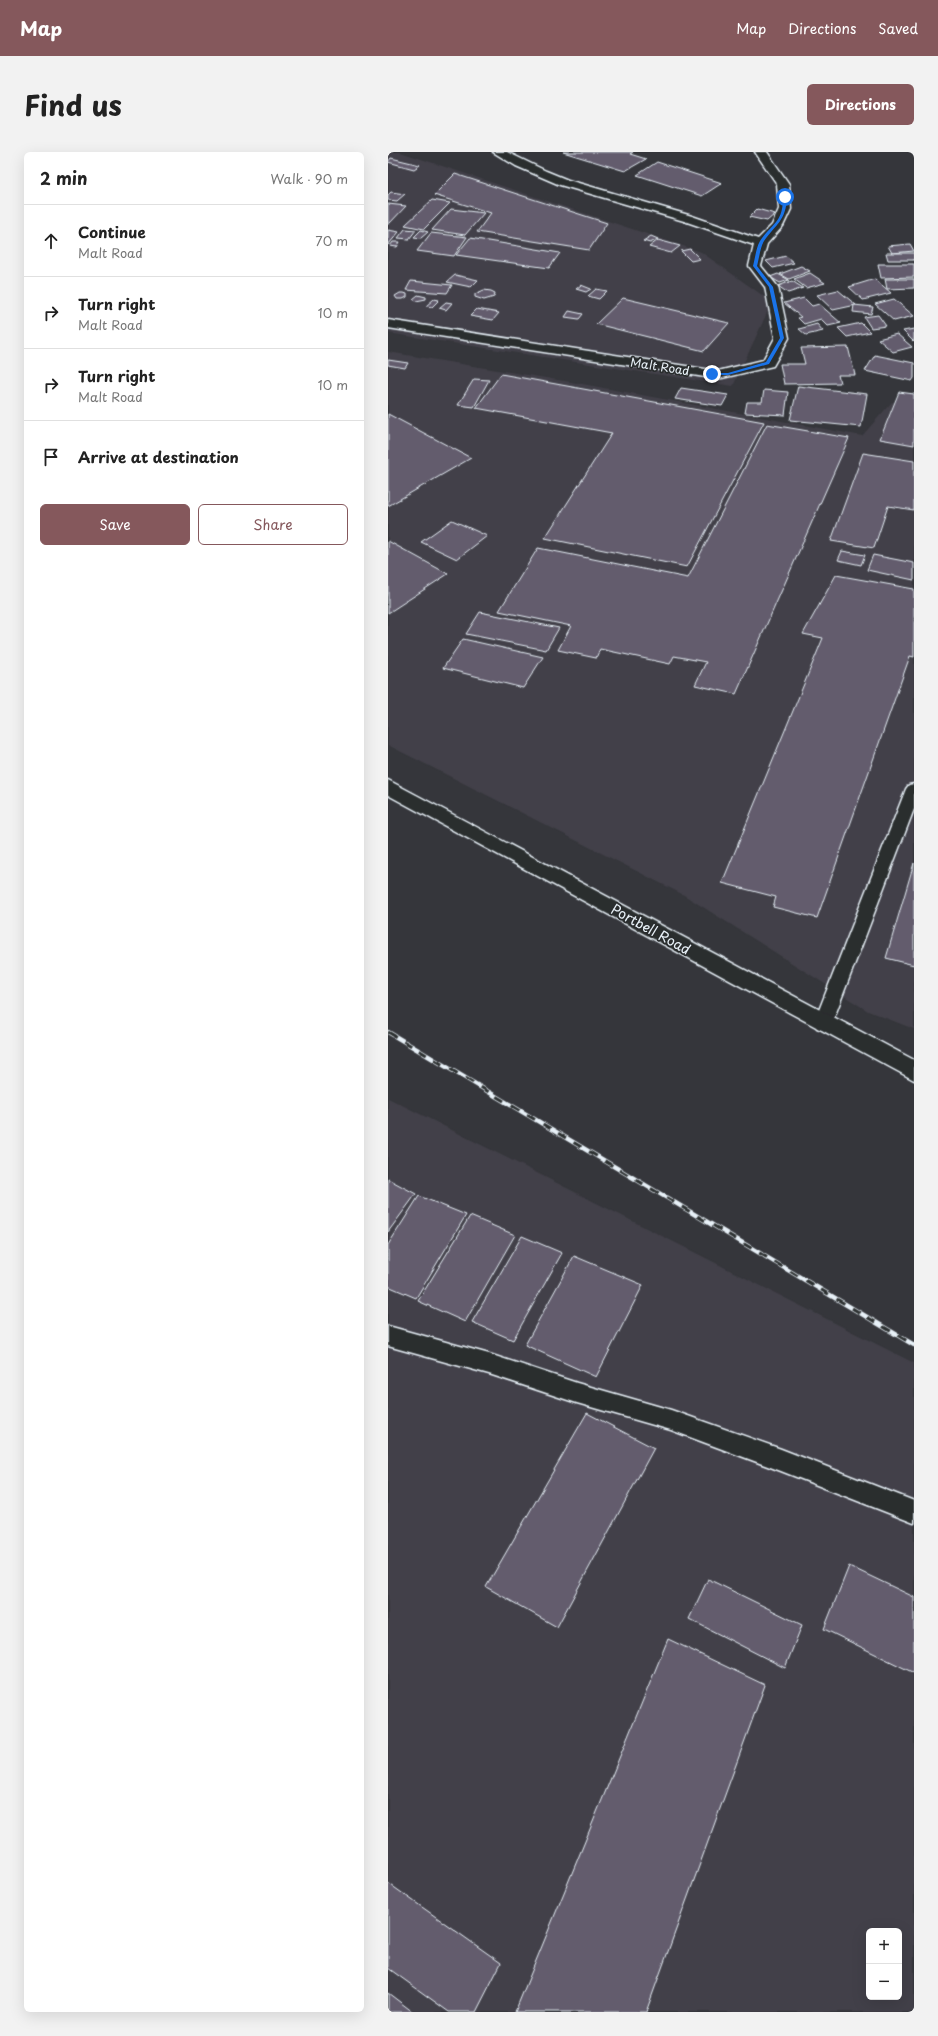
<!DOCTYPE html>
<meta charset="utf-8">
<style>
:root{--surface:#fff;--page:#f2f2f2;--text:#222;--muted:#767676;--line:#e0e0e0;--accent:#85585c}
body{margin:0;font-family:"Playpen Sans",sans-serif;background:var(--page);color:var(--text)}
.controls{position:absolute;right:12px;bottom:12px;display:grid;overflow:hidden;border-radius:6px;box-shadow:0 4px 16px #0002}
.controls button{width:36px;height:36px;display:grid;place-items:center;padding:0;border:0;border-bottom:1px solid var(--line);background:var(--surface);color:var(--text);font:20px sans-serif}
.stop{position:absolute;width:12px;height:12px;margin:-9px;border:3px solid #1a73e8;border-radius:50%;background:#fff}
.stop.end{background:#1a73e8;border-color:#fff;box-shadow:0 1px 4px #0008}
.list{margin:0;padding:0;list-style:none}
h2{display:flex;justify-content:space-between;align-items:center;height:52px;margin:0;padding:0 16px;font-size:17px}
h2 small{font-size:13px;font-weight:400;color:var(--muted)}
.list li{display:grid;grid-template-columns:26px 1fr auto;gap:12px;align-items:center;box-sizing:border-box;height:72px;padding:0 16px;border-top:1px solid var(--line)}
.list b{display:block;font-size:15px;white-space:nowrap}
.list p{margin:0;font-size:13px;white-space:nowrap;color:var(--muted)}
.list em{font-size:13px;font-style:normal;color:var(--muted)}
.actions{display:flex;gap:8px;padding:12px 16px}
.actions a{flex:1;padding:9px 0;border:1px solid var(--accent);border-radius:6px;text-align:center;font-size:14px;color:var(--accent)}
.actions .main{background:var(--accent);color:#fff}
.icon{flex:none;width:22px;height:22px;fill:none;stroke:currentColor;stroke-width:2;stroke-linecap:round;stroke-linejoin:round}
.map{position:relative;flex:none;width:526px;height:1860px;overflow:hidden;border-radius:6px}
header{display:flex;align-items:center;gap:24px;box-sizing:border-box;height:56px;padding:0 20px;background:var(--accent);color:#fff}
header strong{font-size:19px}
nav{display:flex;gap:22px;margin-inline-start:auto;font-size:14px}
.intro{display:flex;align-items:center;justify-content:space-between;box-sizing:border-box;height:96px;padding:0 24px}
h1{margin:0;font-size:28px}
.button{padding:10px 18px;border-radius:6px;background:var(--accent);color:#fff;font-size:14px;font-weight:700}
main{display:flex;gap:24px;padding:0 24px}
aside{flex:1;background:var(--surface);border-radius:6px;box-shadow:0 4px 16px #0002}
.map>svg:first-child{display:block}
</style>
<header>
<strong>Map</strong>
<nav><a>Map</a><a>Directions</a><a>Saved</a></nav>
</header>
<div class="intro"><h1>Find us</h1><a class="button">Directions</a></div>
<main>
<aside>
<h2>2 min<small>Walk · 90 m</small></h2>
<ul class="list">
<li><svg class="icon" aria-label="ahead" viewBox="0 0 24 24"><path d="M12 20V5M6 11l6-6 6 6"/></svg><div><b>Continue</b><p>Malt Road</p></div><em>70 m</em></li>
<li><svg class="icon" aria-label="right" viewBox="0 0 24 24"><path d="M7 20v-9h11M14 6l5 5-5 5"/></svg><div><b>Turn right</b><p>Malt Road</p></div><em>10 m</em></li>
<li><svg class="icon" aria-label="right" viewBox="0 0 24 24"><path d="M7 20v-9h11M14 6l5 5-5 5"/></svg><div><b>Turn right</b><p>Malt Road</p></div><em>10 m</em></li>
<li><svg class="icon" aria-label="arrive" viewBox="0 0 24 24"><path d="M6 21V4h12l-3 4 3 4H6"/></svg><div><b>Arrive at destination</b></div></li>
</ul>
<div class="actions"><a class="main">Save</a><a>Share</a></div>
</aside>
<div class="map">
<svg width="526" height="1860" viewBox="0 0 526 1860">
<rect width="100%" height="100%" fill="#35363b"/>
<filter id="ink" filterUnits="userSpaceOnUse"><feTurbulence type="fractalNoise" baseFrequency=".025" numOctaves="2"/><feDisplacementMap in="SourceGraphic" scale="8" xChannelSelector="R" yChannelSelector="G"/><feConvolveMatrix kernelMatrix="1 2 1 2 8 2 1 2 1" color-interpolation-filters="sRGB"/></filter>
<g filter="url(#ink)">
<!-- built -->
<g fill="#43414a" fill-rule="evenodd">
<polygon points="0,0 12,0 313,100 384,150 345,234 0,181"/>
<polygon points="0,200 194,232 474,284 504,250 526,253 526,877 480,859 296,743 0,593"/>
<path d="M0,946L526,1211V1860H0ZM481,1779H511V1845H481Z"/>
</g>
<!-- building -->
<g fill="#635c6d" stroke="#e8f1f8">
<polygon points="175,0 245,0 242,2 258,7 237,19"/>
<polygon points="3,6 32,13 26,17 0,10"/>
<polygon points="269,10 334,31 314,44 249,23"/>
<polygon points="67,22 219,71 201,98 89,80 103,61 46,43"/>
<polygon points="3,40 17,42 9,49 0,48 0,43"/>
<polygon points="44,48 62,51 36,77 17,73"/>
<polygon points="0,52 18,54 1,72 0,72"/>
<polygon points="63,57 96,61 77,83 44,78"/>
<polygon points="369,57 387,62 379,69 361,65"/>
<polygon points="17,77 28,78 21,87 10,86"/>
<polygon points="0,78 11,80 0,93"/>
<polygon points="33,78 40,80 33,86 26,85"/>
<polygon points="43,81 79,85 66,104 29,99"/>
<polygon points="263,84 270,87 262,91 255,89"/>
<polygon points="82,86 172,101 161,116 68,103"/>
<polygon points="270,88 292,94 283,101 261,95"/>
<polygon points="5,90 12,90 9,95 2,94"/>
<polygon points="522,92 526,99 504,101 500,94"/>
<polygon points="302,97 312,107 303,109 293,99"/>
<polygon points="498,101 526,101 526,108 500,108"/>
<polygon points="398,104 406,111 385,116 378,109"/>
<polygon points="490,112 526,112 526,125 493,126"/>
<polygon points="413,114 422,119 401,127 392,122"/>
<polygon points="422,121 437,131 418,136 406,127"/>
<polygon points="390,122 401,128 392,131 382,125"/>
<polygon points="67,123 90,128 83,135 59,130"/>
<polygon points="487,127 503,141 475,148 461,135"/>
<polygon points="497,127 526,127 526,136 499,137"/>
<polygon points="23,129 64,133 59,141 18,138"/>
<polygon points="404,129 415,136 400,141 390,134"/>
<polygon points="193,133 203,137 198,140 188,137"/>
<polygon points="208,137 219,139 211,147 200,144"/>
<polygon points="96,138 103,139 107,141 106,145 96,148 87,145 87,142"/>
<polygon points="450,138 468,153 445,158 429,143"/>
<polygon points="16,141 19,142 19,145 15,147 9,147 7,144 12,141"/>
<polygon points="30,143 38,145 38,147 28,149 25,147"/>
<polygon points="235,146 341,171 316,199 208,172"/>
<polygon points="416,146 424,154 431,152 453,171 440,174 433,167 416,172 410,166 413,165 396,151"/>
<polygon points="46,147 51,148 44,155 38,154"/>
<polygon points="506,147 526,164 506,169 487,152"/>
<polygon points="58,150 64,151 58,158 51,156"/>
<polygon points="466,153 485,155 483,162 465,160"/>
<polygon points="89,157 111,161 105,168 82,164"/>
<polygon points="181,159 195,162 191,167 177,165"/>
<polygon points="490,163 498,174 483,176 476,165"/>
<polygon points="473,171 482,180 459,185 450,176"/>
<polygon points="429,172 435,179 418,183 411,177"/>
<polygon points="526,177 526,190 515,179"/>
<polygon points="509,182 524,195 505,200 490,187"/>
<polygon points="460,195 467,223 450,223 452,231 396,232 392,212 417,212 413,196"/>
<polygon points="487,203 526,211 526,226 524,229 477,219"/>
<polygon points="0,208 20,211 17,216 0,213"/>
<polygon points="113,222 376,270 299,415 157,386 224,281 88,256"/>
<polygon points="86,227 101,228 86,255 70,253"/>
<polygon points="410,234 479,242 473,275 402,268"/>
<polygon points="293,236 340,243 334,254 287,247"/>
<polygon points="376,238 400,240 397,263 357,261 359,250 374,250"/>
<polygon points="511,240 526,242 526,293 492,287"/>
<polygon points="0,262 83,306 0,354"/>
<polygon points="379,272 461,286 348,542 307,533 318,510 286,504 282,512 212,497 208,506 170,498 183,474 111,459 150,396 300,426"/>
<polygon points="475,301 526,309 526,358 500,354 486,396 443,389"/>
<polygon points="64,368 99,384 69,407 33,390"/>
<polygon points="0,389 60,422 0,461"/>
<polygon points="454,399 477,403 473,413 450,408"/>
<polygon points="485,403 526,411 526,428 479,418"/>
<polygon points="448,423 526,437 526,505 522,504 429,766 385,755 388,745 334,731 435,486 415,482"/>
<polygon points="92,460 171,476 158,498 78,482"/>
<polygon points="75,487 155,505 135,536 55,516"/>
<polygon points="526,711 526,813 498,806"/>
<polygon points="0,1027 28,1042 0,1080"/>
<polygon points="31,1044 78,1063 28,1146 0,1134 0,1093"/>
<polygon points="82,1064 127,1083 77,1170 30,1149"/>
<polygon points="134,1084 174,1101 125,1188 84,1170"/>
<polygon points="186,1104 255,1133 208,1225 137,1193"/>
<polygon points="199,1261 266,1296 169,1475 98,1435"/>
<polygon points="461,1414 526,1445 526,1521 436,1477"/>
<polygon points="320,1427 414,1473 397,1516 301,1467"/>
<polygon points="280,1487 377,1533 258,1860 127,1860"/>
<polygon points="0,1731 113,1811 88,1860 61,1860 0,1816"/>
<polygon points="0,1841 25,1860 0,1860"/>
</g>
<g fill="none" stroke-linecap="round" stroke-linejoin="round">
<defs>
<g id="lane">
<polygon points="526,632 526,657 444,871 441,876 435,878 429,876 426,871 518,637 521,633"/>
<polygon points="0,1174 101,1202 189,1231 283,1258 393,1297 526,1349 526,1371 393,1319 283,1278 189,1251 101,1222 0,1194"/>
</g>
<polygon id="street" points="105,0 119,0 158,19 180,28 304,64 370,87 384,73 391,57 389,32 367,0 379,0 401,32 403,57 395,74 379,92 373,114 390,135 401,186 385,214 330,227 0,176 0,168 330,219 375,208 387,186 377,135 361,114 366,93 296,69 172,33 128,14"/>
<polygon id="secondary" points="0,628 526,908 526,928 0,643"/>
</defs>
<!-- lane casing -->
<use href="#lane" stroke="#e8f1f8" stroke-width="3"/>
<!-- street casing -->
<use href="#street" stroke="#e8f1f8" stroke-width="3"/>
<!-- secondary casing -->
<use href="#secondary" stroke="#e8f1f8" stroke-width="3"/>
<!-- lane -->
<use href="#lane" fill="#2a2d2e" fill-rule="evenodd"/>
<!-- street -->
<use href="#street" fill="#2a2d2e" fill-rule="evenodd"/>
<!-- secondary -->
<use href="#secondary" fill="#2a2d2e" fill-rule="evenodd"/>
<defs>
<polyline id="rail" points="0,880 526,1193"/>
</defs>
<!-- rail casing -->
<use href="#rail" stroke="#e8f1f8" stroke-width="4.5"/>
<!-- rail -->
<use href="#rail" stroke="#2a2d2e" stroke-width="3" stroke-dasharray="9" stroke-linecap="butt"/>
</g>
</g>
<!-- route -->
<path fill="#1a73e8" d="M397,44L399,45C398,69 388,72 376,89C372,96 371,107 369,114L385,135L396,186L381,212L340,223H323L324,221H340L378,210L392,186L381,135L365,114C367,107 368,96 372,89C385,70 395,71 395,45Z"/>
<g text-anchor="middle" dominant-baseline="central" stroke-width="3.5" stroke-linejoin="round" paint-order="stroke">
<!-- far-street labels -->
<g font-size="12" fill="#e8f1f8" stroke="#2a2d2e">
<text transform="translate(272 214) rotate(9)">Malt Road</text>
</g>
<!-- street labels -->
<g font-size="14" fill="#e8f1f8" stroke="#2a2d2e">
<text transform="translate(263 777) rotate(29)">Portbell Road</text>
</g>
</g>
</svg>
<div class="controls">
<button>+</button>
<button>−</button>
</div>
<div class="stop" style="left:397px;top:45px"></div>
<div class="stop end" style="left:324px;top:222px"></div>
</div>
</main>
